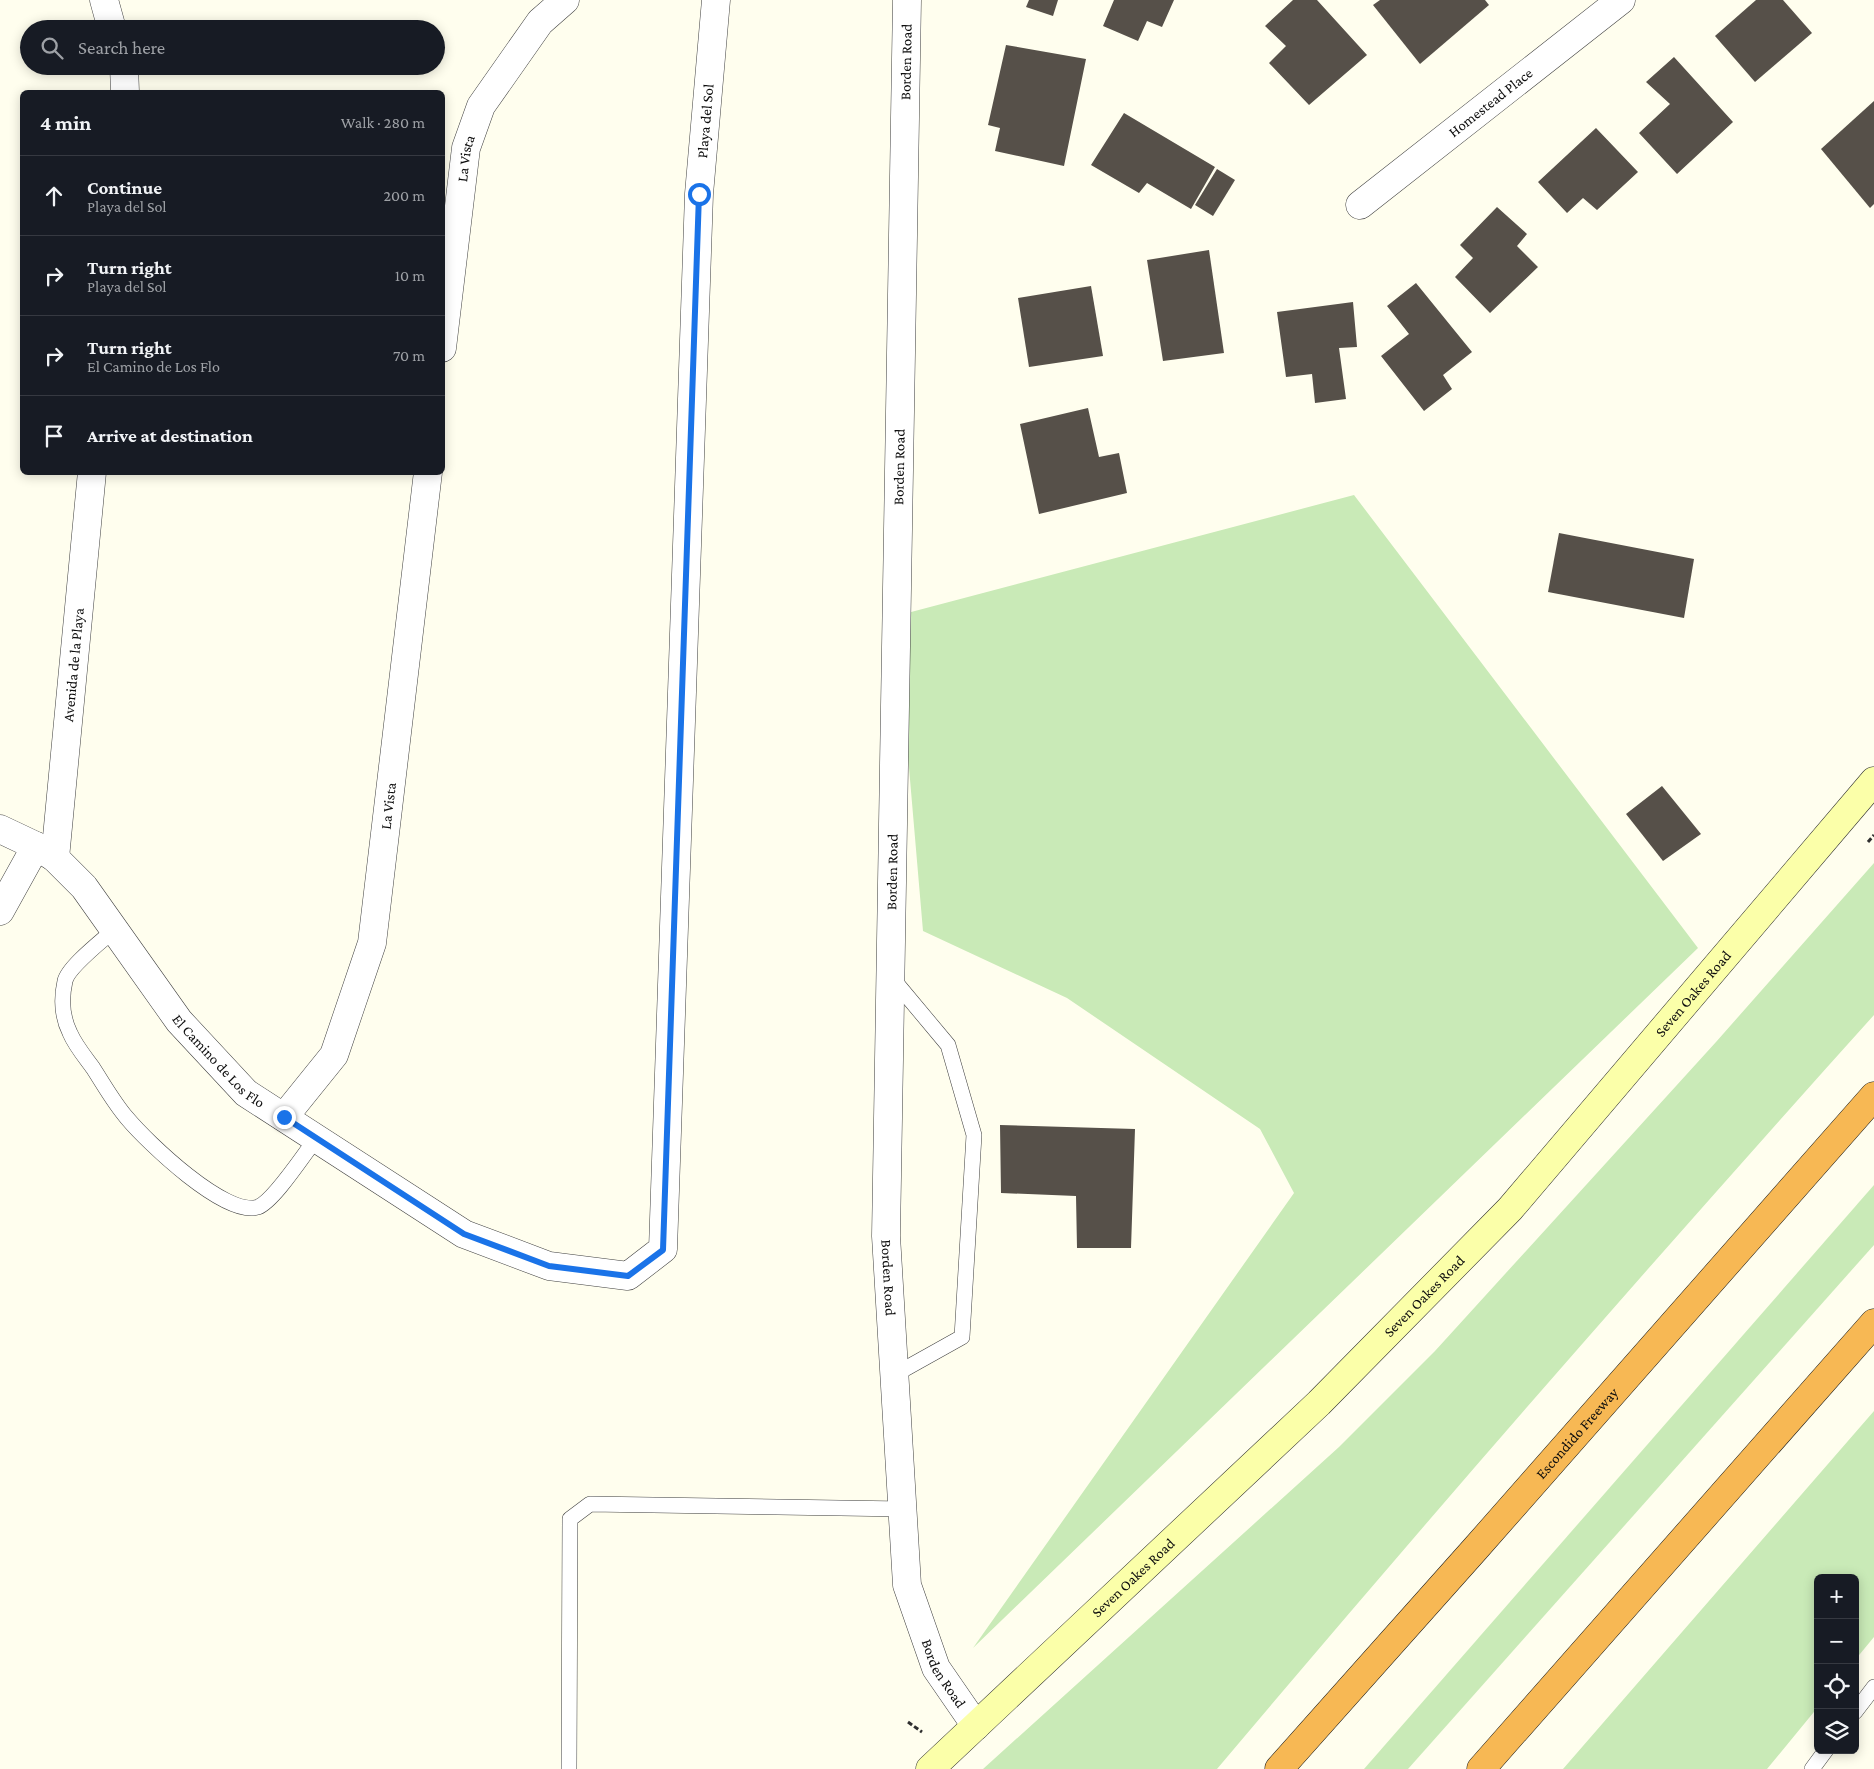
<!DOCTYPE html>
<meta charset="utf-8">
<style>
:root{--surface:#171b24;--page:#20242c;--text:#f1f3f6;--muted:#9ea1a6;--line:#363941}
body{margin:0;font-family:"Crimson Pro",serif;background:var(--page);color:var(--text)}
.controls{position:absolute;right:15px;bottom:15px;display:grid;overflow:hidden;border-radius:8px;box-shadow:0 2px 12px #0003}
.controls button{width:45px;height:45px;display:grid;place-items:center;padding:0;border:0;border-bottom:1px solid var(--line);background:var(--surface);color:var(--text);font:25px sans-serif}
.stop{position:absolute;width:15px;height:15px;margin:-11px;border:4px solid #1a73e8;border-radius:50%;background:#fff}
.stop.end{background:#1a73e8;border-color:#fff;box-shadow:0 1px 5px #0008}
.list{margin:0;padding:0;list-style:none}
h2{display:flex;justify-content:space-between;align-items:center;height:65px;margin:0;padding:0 20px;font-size:21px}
h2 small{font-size:16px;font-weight:400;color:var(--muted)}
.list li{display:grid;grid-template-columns:32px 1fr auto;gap:15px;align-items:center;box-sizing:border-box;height:80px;padding:0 20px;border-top:1px solid var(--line)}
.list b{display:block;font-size:19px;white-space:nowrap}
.list p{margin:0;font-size:16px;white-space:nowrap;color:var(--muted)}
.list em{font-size:16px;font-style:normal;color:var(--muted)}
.icon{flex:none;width:28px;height:28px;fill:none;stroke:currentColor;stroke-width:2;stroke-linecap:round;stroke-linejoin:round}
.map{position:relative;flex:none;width:1874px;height:1769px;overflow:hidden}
.search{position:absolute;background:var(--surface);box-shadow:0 2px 12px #0003;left:20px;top:20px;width:425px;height:55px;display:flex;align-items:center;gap:12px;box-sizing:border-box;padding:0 18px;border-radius:28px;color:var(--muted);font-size:19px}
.panel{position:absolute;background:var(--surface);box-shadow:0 2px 12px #0003;left:20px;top:90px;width:425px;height:385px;border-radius:8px}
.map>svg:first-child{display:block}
</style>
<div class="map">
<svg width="1874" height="1769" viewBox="0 0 1874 1769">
<rect width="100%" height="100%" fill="#fffeee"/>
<!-- green -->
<g fill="#c9eab7">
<polygon points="1354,495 1698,948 973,1648 1294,1193 1260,1129 1067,998 923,931 896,616"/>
<path d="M1874,863V1015C1651,1263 1432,1514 1217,1769H983L1339,1447L1435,1351L1716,1042Z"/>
<polygon points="1874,1185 1874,1245 1408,1769 1364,1769"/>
<polygon points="1874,1411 1874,1637 1855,1660 1855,1578 1818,1578 1818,1707 1767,1769 1563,1769"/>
</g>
<!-- building -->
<g fill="#565049">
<polygon points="1029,0 1058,0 1053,16 1026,7"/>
<polygon points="1114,0 1174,0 1162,27 1147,21 1138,41 1103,26"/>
<polygon points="1293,0 1317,0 1367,55 1309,105 1269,63 1286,46 1265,26"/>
<polygon points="1380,0 1485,0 1489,5 1420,64 1373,5"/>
<polygon points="1756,0 1783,0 1812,33 1755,82 1715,36"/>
<polygon points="1006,45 1086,59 1064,166 995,151 1000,128 988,125"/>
<polygon points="1674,57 1733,122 1677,174 1639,133 1670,104 1646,82"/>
<polygon points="1874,101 1874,204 1870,208 1821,149"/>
<polygon points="1124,113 1215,167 1191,209 1147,183 1139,193 1091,165"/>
<polygon points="1596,128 1638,172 1597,210 1583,198 1567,213 1538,182"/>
<polygon points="1217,169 1235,180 1213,216 1195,205"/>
<polygon points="1497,207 1527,234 1517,246 1538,267 1490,313 1455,277 1473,258 1460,245"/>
<polygon points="1209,250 1224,353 1163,361 1147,260"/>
<polygon points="1416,283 1472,352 1443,375 1452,389 1424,411 1381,356 1409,334 1387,306"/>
<polygon points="1091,286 1103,356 1029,367 1018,298"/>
<polygon points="1353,302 1357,347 1339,348 1346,399 1315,403 1312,374 1286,377 1277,312"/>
<polygon points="1088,408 1099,457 1119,453 1127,493 1039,514 1020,424"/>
<polygon points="1559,533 1694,559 1684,618 1548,592"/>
<polygon points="1662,786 1701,834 1663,861 1626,814"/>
<polygon points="1000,1125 1135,1129 1131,1248 1077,1248 1076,1196 1001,1193"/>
</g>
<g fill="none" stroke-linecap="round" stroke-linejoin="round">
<defs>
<g id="lane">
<path d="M114,930C103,940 68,967 65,981C61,999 62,1017 70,1033C75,1045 85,1057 93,1068C104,1085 114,1103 127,1118C147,1142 226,1218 258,1207C274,1201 304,1154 316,1139"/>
<polyline points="892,978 948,1045 974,1135 962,1337 894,1375"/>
<polyline points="1855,1712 1874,1687"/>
<polyline points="569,1769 570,1519 590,1504 903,1509"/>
<polyline points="1812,1769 1826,1750"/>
</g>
<g id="street">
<polyline points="104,0 112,29"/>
<path id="s1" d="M907,0L886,1236L907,1585L936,1668L976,1726"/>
<polyline points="124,66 125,92"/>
<path id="s2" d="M1360,205L1621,0"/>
<path id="s3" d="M442,348L466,148L481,106L540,22L565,0"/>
<path id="s4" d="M0,829L36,846L55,858L84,887L179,1021L246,1093L464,1234L549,1266L628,1276L663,1249L699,194L716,0"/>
<path id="s5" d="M55,858L92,472"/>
<polyline points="0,911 36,846"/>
<path id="s6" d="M284,1117L334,1055L372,943L428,472"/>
</g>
<g id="secondary">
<path id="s7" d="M930,1769L1319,1403L1510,1209L1874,781"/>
</g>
<g id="highway">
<path id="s8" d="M1279,1769L1476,1548L1874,1096"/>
<polyline points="1481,1769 1874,1323"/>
</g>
</defs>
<!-- lane casing -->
<use href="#lane" stroke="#404040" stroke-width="16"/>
<!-- street casing -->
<use href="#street" stroke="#404040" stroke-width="29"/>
<!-- secondary casing -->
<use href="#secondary" stroke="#2f2f2f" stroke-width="29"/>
<!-- highway casing -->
<use href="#highway" stroke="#1e1e1e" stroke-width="29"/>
<!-- path -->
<g stroke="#2f2f2f" stroke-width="3" stroke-dasharray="5 2.5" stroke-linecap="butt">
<polyline points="1868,842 1874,835"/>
<polyline points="908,1722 922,1732"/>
</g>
<!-- lane -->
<use href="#lane" stroke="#fff" stroke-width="15"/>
<!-- street -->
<use href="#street" stroke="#fff" stroke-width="28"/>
<!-- secondary -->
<use href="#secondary" stroke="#fbffa9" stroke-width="28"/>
<!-- highway -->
<use href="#highway" stroke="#f7b854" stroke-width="28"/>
</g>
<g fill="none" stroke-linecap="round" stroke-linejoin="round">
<!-- route -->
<polyline stroke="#1a73e8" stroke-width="6" points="284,1117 464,1234 549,1266 628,1276 663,1250 699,194"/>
</g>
<g text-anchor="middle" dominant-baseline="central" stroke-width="5" stroke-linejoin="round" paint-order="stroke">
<!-- street labels -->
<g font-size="15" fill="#0d0d0d" stroke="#fff">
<text transform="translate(906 62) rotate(-89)">Borden Road</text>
<text stroke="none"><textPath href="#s2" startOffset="166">Homestead Place</textPath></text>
<text stroke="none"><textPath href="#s4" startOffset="1969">Playa del Sol</textPath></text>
<text stroke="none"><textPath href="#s3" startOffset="191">La Vista</textPath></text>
<text transform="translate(899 467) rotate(-89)">Borden Road</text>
<text stroke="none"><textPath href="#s5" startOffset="194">Avenida de la Playa</textPath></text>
<text stroke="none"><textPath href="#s6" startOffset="336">La Vista</textPath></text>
<text transform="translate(892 872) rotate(-89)">Borden Road</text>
<text stroke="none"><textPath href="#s7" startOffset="1089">Seven Oakes Road</textPath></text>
<text stroke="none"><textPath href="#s4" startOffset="324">El Camino de Los Flo</textPath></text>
<text stroke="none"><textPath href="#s1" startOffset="1278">Borden Road</textPath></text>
<text stroke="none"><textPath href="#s7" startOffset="684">Seven Oakes Road</textPath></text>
<text stroke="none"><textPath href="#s8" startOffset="449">Escondido Freeway</textPath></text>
<text stroke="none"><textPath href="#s7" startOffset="279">Seven Oakes Road</textPath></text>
<text stroke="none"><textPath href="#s1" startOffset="1682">Borden Road</textPath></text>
</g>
</g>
</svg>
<div class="controls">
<button>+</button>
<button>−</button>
<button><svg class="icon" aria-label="locate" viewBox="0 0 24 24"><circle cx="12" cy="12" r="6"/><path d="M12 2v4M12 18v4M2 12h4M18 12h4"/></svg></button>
<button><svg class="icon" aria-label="layers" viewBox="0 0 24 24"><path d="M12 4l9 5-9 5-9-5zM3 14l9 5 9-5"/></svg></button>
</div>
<div class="stop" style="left:699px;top:194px"></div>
<div class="stop end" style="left:284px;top:1117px"></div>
<div class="search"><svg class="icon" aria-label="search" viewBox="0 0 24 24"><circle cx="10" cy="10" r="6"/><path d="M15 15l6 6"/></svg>Search here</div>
<section class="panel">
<h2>4 min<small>Walk · 280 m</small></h2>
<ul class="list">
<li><svg class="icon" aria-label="ahead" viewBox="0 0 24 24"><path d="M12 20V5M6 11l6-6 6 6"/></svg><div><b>Continue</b><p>Playa del Sol</p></div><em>200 m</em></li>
<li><svg class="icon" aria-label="right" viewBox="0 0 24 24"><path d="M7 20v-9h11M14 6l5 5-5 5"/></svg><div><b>Turn right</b><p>Playa del Sol</p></div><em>10 m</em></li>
<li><svg class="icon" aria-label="right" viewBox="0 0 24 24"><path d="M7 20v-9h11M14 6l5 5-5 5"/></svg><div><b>Turn right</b><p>El Camino de Los Flo</p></div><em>70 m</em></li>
<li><svg class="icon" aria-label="arrive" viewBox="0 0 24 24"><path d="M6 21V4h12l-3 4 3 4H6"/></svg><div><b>Arrive at destination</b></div></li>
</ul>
</section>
</div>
